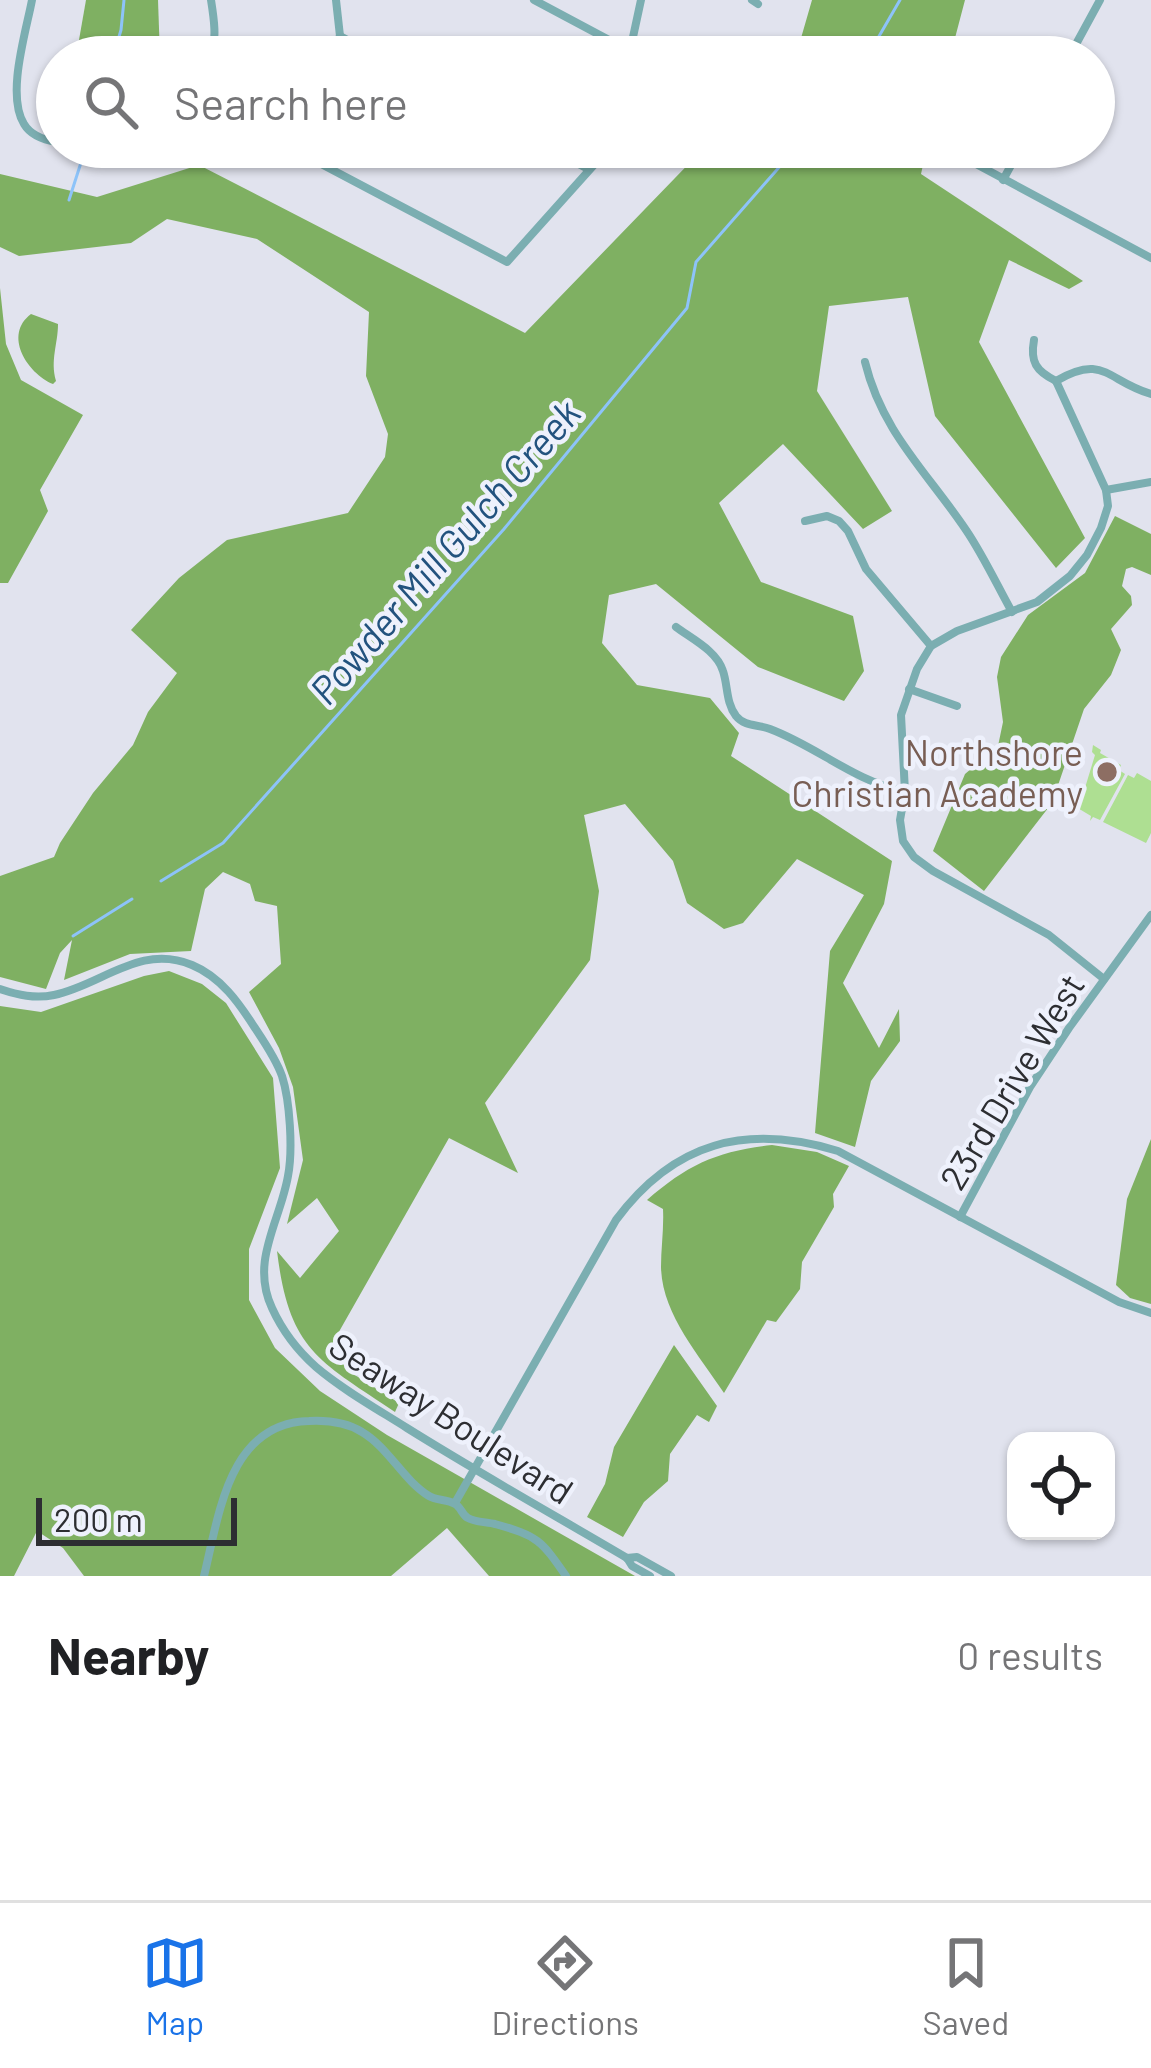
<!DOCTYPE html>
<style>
:root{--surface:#fff;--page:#f2f2f2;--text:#202124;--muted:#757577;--line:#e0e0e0;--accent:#1a73e8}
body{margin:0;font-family:Barlow,sans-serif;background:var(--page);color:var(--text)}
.controls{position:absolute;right:36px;bottom:36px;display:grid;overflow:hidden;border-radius:24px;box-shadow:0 3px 9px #0004}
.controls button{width:108px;height:108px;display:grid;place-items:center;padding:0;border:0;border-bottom:3px solid var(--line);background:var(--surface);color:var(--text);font:60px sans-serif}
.scale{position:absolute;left:36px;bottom:30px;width:201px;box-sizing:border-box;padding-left:12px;border:6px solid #2d2e32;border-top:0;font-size:33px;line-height:42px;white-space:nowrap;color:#2d2e32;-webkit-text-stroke:9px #eef1fc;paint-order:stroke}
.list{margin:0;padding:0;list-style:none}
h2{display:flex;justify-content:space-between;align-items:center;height:156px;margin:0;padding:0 48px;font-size:51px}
h2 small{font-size:39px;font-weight:400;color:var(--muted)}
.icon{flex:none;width:66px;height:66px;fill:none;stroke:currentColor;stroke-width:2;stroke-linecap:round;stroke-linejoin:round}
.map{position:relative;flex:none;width:1151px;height:1576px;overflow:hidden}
.search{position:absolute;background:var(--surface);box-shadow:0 3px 9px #0004;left:36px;right:36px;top:36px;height:132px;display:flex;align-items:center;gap:30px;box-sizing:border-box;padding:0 42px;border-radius:66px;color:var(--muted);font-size:45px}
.sheet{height:324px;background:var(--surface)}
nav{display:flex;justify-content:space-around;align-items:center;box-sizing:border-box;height:168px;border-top:3px solid var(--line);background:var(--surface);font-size:33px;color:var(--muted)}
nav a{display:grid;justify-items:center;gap:6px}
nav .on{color:var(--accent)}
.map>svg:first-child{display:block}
</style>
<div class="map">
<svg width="1151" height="1576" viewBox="0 0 1151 1576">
<rect width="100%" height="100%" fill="#e1e3ee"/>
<!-- green -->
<g fill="#aedf92">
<polygon points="1093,745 1101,750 1100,753 1121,765 1119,770 1125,774 1100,820 1093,817 1090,821 1091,816 1076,807 1071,811 1069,808 1074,800 1078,802 1078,806 1081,801 1095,755 1092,752"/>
<polygon points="1137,773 1151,781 1151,833 1146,843 1103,822 1128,775 1134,778"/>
</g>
<!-- forest -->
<g fill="#7fb062">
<polygon points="86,0 158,0 160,57 76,57"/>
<polygon points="812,0 965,0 950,57 792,57 797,52"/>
<path d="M705,147H927L921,174L1083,281L1069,289L1009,260L979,342L1085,538L1056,568L935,416L908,297L829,306L817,391L892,511L863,529L783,444L719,503L761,582L853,616L864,671L844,701L758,667L656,584L609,595L602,643L637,685L710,698L739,733L731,756L892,861L884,904L843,983L879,1048L899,1009L900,1041L871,1081L855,1147L815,1133L830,951L864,895L797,859L743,923L724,929L687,903L673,861L625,804L584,815L599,891L590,960L485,1103L518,1173L449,1138L332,1344L347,1370L399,1403L395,1412C318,1360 289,1350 277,1251L300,1278L339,1231L317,1198L287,1224L303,1160L293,1087L279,1048L249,992L281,964L277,906L255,901L250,884L223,872L205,889L191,951L130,954L64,980L72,940L60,953L46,989L0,977V876L54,857L60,843L93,793L133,745L148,712L177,673L131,630L179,578L227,540L348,513L385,457L388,434L366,376L369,312L257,239L167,219L131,243L19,256L0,247V174L97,197L199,165L525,333Z"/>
<polygon points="0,288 6,344 21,380 83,415 40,490 48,511 8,583 0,583"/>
<path d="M31,314L58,324C58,344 50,360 56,381L53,384C27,373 3,335 31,314Z"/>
<polygon points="1115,516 1151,534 1151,575 1132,567 1126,569 1122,586 1131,596 1132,605 1111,629 1121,650 1111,675 1084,709 1052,803 984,891 933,851 965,774 998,746 1003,722 997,677 1001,657 1028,615 1085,573"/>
<polygon points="169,971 202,984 226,1003 273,1078 280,1168 249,1249 249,1300 275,1348 320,1391 387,1435 635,1576 489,1576 447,1528 391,1576 84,1576 63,1548 37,1531 14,1576 0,1576 0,1006 41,1012 144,976"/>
<polygon points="1151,1139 1151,1304 1130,1298 1116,1285 1127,1199"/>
<path d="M772,1145L817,1152L849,1166L833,1194L834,1207L802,1262L800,1289L776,1322L767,1320L724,1393C699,1355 662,1314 661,1267C661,1248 664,1229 663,1209L647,1200C688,1164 718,1151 772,1145Z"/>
<polygon points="674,1345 717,1406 709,1422 697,1415 670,1454 668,1481 644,1502 623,1537 587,1517 605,1484 614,1447"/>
</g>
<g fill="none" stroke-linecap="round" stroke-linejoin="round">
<!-- stream -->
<g stroke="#8dc3f9" stroke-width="3">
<polyline points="113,57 121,30 124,0"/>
<polyline points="867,57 900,0"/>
<polyline points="69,200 86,147"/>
<polyline points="161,881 223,843 504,529 687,308 696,262 797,147"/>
<polyline points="73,936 132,899"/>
</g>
<!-- minor -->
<g stroke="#7baeb1" stroke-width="8">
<path d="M32,0C26,32 6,95 24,124C31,136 44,140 57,142"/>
<polyline points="534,0 641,57"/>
<polyline points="752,0 758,4"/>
<polyline points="340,36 379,57"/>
<polyline points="986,43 1011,57"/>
<polyline points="630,51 641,0"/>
<path d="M211,57C217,38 214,19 211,0"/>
<polyline points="330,57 340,36 336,0"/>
<polyline points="1069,57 1100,0"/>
<polyline points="289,147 507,262 610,147"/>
<polyline points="547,147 588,169"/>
<polyline points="963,157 1151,258"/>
<polyline points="1003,180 1021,147"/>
<path d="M1034,340C1030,362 1036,371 1056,381"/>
<path d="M865,362C882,432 927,472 966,530C983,555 997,585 1012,612"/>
<polyline points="1056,381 1106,490 1108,506 1101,528 1087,555 1070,576 1037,602 957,631 931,646 917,669 901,715 905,792 900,820 903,841 914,857 933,871 1049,935 1104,979"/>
<path d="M1056,381C1104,353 1107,381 1151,394"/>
<polyline points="1106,490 1151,482"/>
<polyline points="805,521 827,516 839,521 848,531 866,569 931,646"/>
<path d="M676,627C692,639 717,651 723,671C728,686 726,703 736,716C745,727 757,724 770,729C818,747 852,780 905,792"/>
<polyline points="909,689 957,706"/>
<path d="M0,989C18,995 35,999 54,995C102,985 140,943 192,965C221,977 239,1003 255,1028C265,1043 276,1059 282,1076C290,1101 293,1150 288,1176C280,1222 250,1261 272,1308C282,1330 298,1351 316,1367C343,1390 377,1409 407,1428C479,1473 554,1515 627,1558L632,1566L650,1576"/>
<polyline points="960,1217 1030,1087 1069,1028 1151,915"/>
<path d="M455,1503L616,1220C674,1142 746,1123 838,1151L1119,1302L1151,1313"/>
<polyline points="627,1558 637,1557 671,1576"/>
<path d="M204,1576C219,1516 228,1423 309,1421C328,1420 346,1422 362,1432C389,1448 403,1480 429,1496C437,1501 448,1499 455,1504C461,1507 462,1515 468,1518C474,1522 487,1522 495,1524C538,1536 541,1540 566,1576"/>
</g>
</g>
<!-- markers -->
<circle fill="#8d6e63" stroke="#eef1fc" stroke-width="4.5" cx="1107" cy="772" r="12"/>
<g text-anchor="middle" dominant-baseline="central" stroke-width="9" stroke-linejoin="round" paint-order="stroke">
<!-- education labels -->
<g font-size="36" fill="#785e54" stroke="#eef1fc" text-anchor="end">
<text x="1083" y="751">Northshore<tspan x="1083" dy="41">Christian Academy</tspan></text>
</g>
<!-- street labels -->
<g font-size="36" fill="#2d2e32" stroke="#eef1fc">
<text transform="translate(1011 1081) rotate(-59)">23rd Drive West</text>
<text transform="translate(452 1417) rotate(33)">Seaway Boulevard</text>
</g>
<!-- water labels -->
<g font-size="39" font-style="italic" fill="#22527e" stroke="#eef1fc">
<text transform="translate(444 551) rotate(-49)">Powder Mill Gulch Creek</text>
</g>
</g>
</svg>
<div class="controls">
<button><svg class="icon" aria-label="locate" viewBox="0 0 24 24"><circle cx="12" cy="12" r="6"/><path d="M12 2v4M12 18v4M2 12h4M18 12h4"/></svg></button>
</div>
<div class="scale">200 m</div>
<div class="search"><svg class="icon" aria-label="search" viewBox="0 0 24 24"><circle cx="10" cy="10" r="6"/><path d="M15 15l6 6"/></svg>Search here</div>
</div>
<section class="sheet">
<h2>Nearby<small>0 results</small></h2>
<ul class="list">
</ul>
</section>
<nav>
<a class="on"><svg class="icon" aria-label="map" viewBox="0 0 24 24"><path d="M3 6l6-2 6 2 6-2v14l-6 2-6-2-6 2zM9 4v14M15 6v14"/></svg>Map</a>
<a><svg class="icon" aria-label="directions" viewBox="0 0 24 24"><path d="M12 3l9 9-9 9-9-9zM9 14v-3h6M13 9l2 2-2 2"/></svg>Directions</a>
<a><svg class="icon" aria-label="saved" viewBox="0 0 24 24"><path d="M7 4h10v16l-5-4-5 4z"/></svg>Saved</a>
</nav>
